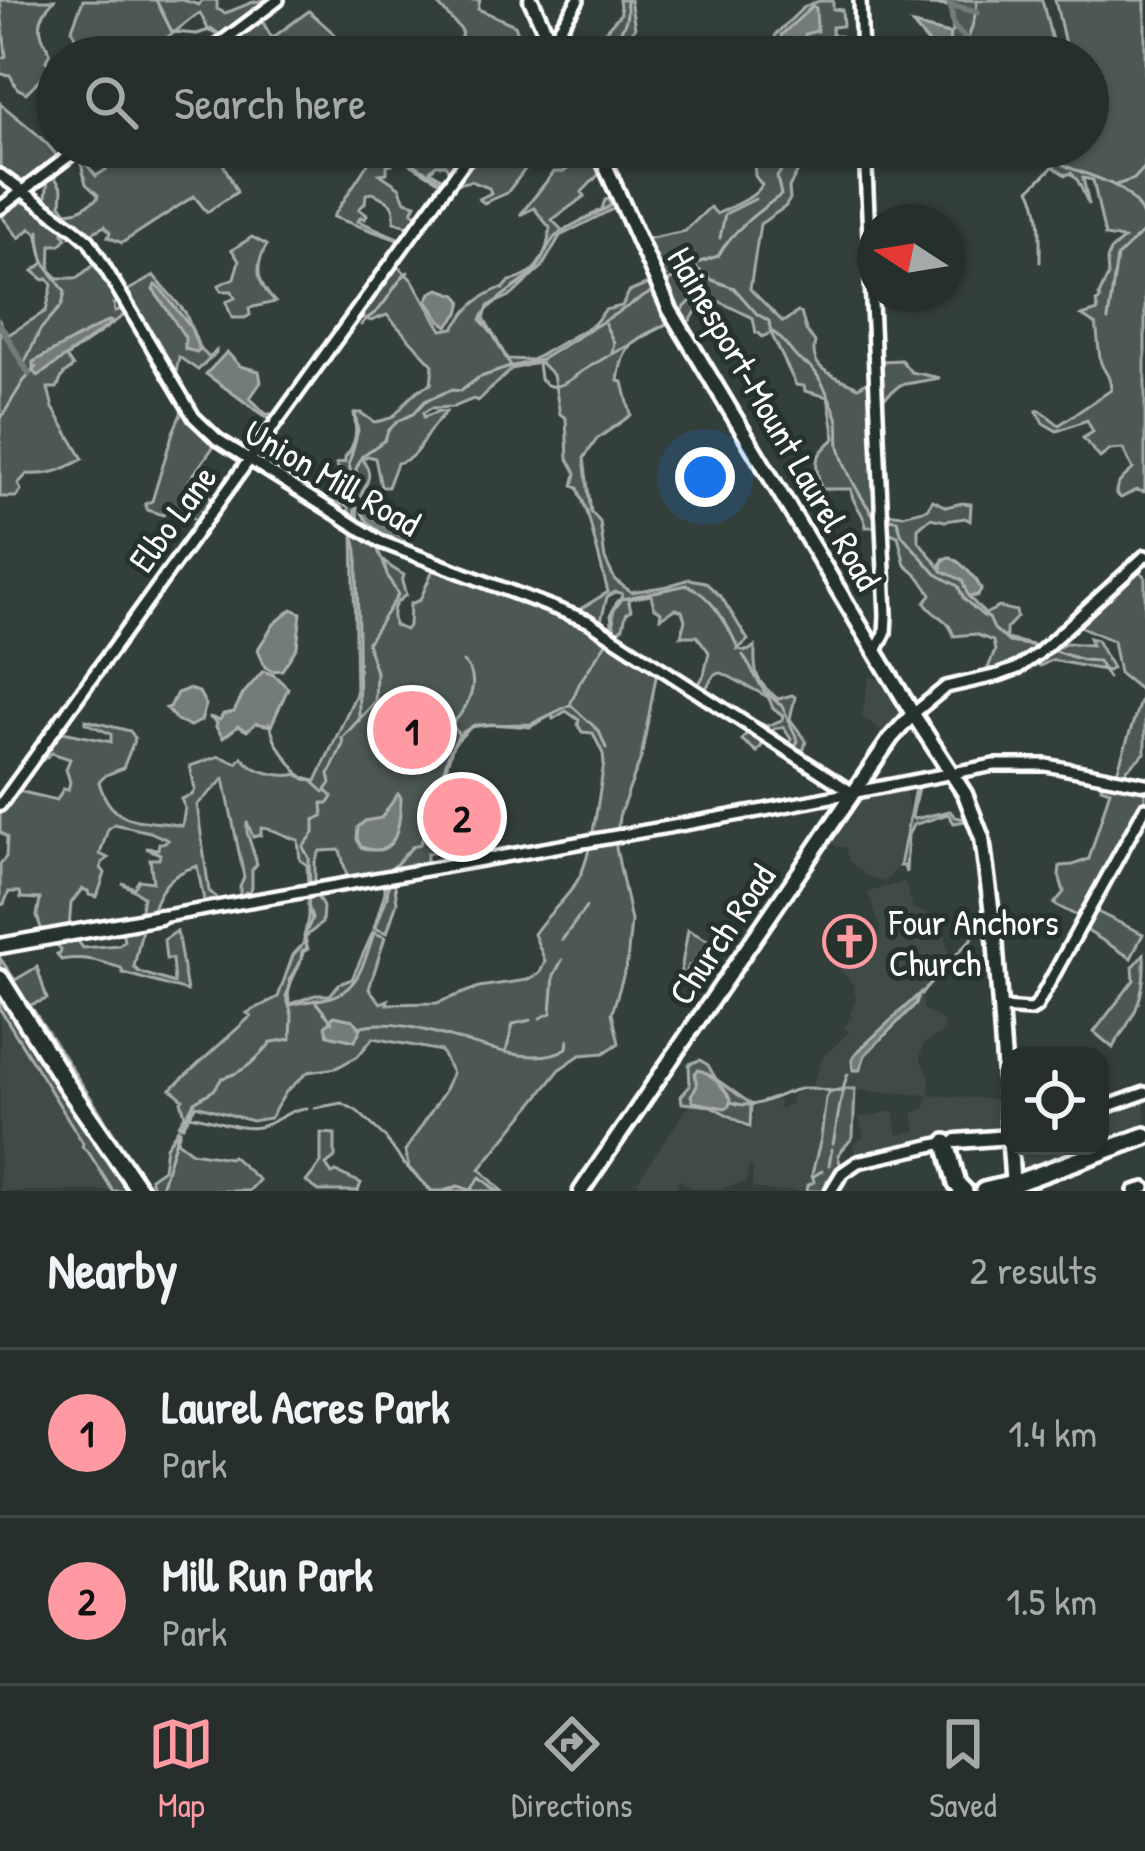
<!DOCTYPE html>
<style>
:root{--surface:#262f2c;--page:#323b38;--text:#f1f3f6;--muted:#a4a9a9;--line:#424a48;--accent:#ff9aa2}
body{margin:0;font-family:"Patrick Hand",sans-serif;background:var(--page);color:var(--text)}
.controls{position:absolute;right:36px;bottom:36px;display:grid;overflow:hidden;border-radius:24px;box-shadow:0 3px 9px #0004}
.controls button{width:108px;height:108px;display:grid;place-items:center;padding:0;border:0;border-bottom:3px solid var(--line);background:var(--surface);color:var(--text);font:60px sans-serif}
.compass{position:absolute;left:857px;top:204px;width:108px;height:108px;border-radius:50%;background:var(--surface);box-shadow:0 3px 9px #0004;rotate:282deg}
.you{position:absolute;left:705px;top:477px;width:42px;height:42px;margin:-30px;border:9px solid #fff;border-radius:50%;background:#1a73e8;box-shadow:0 0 0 18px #1a73e833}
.badge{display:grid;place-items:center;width:78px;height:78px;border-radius:50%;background:var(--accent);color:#111;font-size:39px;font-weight:700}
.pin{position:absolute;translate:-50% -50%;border:6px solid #fff;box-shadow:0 3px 12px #0006}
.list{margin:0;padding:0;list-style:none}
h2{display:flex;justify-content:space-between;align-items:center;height:156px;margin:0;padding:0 48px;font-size:51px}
h2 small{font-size:39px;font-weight:400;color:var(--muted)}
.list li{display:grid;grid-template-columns:78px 1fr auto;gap:36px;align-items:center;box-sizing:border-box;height:168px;padding:0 48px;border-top:3px solid var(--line)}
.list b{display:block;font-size:45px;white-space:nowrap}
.list p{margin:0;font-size:39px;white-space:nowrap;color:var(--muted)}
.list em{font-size:39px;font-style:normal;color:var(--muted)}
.icon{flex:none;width:66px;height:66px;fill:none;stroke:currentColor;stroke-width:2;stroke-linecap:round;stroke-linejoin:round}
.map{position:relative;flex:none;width:1145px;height:1191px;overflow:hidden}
.search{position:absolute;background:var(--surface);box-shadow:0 3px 9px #0004;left:36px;right:36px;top:36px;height:132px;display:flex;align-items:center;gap:30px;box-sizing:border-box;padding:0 42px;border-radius:66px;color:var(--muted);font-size:45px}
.sheet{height:492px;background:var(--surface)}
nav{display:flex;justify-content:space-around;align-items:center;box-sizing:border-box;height:168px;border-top:3px solid var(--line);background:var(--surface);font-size:33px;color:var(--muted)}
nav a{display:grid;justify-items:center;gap:6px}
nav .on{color:var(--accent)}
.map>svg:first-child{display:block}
</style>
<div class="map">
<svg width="1145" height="1191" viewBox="0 0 1145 1191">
<rect width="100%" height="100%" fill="#333f3a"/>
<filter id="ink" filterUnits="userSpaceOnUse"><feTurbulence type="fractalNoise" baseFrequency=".00833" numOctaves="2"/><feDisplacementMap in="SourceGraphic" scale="24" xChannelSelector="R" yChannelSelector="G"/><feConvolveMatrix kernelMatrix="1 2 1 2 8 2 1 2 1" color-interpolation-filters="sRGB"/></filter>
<g filter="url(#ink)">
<!-- built -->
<g fill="#404c47">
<polygon points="869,677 885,679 905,713 888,735 862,717"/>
<polygon points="904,783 909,811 898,866 885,882 867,876 849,861 846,847 838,847 826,840 853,793"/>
<polygon points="905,882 913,909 933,916 943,923 950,961 922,993 923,1009 943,1021 945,1031 923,1044 920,1059 930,1077 929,1095 1006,1100 1010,1146 1100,1146 1100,1109 1145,1093 1145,1136 1013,1184 1009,1138 950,1143 857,1163 853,1144 864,1137 859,1118 893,1111 898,1135 916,1131 913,1113 925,1108 928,1095 842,1089 830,1092 826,1098 821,1138 816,1149 814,1182 808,1185 807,1191 772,1191 752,1187 753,1167 748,1167 747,1182 713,1189 693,1188 678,1179 676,1191 638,1188 639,1179 686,1109 691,1106 714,1108 746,1129 752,1129 754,1107 778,1100 778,1108 784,1108 784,1105 791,1105 792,1095 812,1085 823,1057 849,1032 844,1026 853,1017 850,1014 856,999 852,982 836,967 840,925 849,921 876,940 881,932 868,892"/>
<polygon points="0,1009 20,1040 123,1191 0,1191"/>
</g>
<!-- green -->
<g fill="#4d5853" stroke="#a6aca9" stroke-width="3">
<path d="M0,0H54C37,18 36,30 50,52L46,61L52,67L26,93L17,88L10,75L0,74V59L6,56Z"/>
<path d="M83,0H183L199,5L202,0H217V9L225,13C245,7 249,0 271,0L223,36L209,31L200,13C186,21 175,35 160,41L158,45L146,38L116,57H79V47L72,29Z"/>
<polygon points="434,0 480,0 478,9 515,25 518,33 531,34 543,48 538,57 457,57 462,31"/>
<polygon points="619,0 630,0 635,28 607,57 582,57 621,13"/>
<polygon points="888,0 1042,0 1056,57 940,57 913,25 949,34 953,32 950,6 888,3"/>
<path d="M1055,0H1145V492L1136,490L1121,498L1116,494C1115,483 1126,476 1133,469L1123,449L1110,450L1100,458L1083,438L1093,432L1087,420L1057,431L1043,423L1037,411L1040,410L1059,425L1111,390C1110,375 1106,375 1101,363C1099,357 1098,335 1096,325L1082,316L1098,311L1096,302L1100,300L1099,295L1108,276L1107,260L1110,251L1124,239L1105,236L1093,180L1083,178L1089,205L1078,181L1071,173L1066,175C1050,168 1042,151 1026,147H1088V57H1068Z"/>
<polygon points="819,1 833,1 833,9 842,10 843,26 832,27 832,36 840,36 842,57 787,57 780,50 775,38 776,34 803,8"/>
<polygon points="309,11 360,57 210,57 261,19 272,38"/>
<path d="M0,103C21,122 44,136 59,159L19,186L0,176Z"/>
<polygon points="96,147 215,147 237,192 207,212 194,196 122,243 108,237 110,233 105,226 88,235 40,200 46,197 48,178 53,174 62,189 61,204 67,212 79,210 97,199 98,195 86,184 79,155 96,176 107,169"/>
<path d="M360,147H468L469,148L451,174L445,165H436L430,171L446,181L444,184L391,153L384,154L392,164L387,165V173L380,174L399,187L405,201L416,204L412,212L419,217L409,229L405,225L394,222C396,203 389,201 373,193L366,194L365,203L359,209L367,215L365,219L361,217L358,221L403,240L401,241L333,217L372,157Z"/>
<polygon points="480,147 542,147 507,193 484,203 479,199 491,193 489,188 471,181 452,185"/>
<path d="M782,147H812L789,187L790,199L785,207L760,224L750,289L783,322L798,312L801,313L806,330L815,342C808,371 836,376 858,387L871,380L878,527H866C865,512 851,504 851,489H821C815,461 812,458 835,438L828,397L805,391L804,386L796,385L771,333L762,337L759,333H756L753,318L710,297L704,298L691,320L684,324L673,306L641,240L685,231L710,207L717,214C732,205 753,200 762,185L755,176L754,161L779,153Z"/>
<path d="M594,151L603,170L582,192L585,196L552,220L563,231L602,209L605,200L609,199L610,204L617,203L619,206L560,236L542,267L512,295L488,306L484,318L507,359L532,360L594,324L605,310L622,306L629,292L653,282L672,321C636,341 624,337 618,381L623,382L631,415L597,439L584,458L591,512L600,522L605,559L615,580L631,592L668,586L689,579L705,582L722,598L748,640L738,649L748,651L755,646C754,674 755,681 778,699L792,695L795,697L790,719L806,741L804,749L794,752L789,748L791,739L783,727L775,728L757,752L742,740L751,727L749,718L767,726L782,720L783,716L773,708L768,697L722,673L715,674L706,688L696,689L704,675L709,652L697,636H681L685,620L682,611L676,609L660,618L661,612L654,607L651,595L628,599L631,610L626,614L623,627L615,633C613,617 610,607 622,597L621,593L615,592L607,597L600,625L577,611L608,592L588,515L578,488L573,486L576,473L568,459L566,418L560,414L553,375L540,362L512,369L478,401L473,399L454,407L431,408L423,413L424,417L439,411L446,412C441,418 436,422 432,428C420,443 418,459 397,463L388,487H381L375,458L368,456L362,459C378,479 361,486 358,505C357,512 358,519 357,526L351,520L348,506L321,499C345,492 349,486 336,464L345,462V457C357,443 357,431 354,413H361L374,422C401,418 396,410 414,394C418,389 425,387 431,384L433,365L387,315L371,321L358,316L396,264L413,281L442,330L454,328C465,312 475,300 492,292C510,283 496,297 510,281C536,277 548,254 550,228L534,208L520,215L554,172H563Z"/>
<path d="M25,202L64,221L63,233L67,238L60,245H51L50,270L58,278H77L96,263L119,301L114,304L115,311L125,309L127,313L66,357L73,367L63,375L57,388H48L53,408L83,459C63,470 50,476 27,474L18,484L21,490L16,497H0V322L8,335L46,311L52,285L48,279L44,280L33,271L44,263L37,233L31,228L19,238L0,214L16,203Z"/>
<path d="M252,237L267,245C253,268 258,284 275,302L249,308L250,315L245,318H232L226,302L235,298L232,291H221L219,285L234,278L239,261L232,250Z"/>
<polygon points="154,276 185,312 199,347 209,358 216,351 216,353 198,370 179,357 175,377 125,292"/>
<polygon points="901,360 911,372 940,378 900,385 882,400 882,416 879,363 881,361"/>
<polygon points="184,407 198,428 216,443 184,488 215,498 198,521 171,505 163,515 147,510 145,504 152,501 173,432"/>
<path d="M933,500L946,507L962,503L971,504L970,521L965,518L945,521L930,518L918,528V540L940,568L943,559L951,557L977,581L981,591L976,596L969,597L985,614L999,607L1016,611L1017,617L1006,629V639L1039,646C1025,659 1007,675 988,668L995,651L993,641L975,634L954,636C946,614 935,619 925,603L931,594L920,578L905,565L898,536L887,532L886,513L903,515L927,509Z"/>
<path d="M353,529L378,545C377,561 392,568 404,575L402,582L406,595C393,604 391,609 394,625L405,630L409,626L410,604L420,600L435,565L574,614L658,666L641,758L619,816L616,848L631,921L627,963L612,1013L619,1043L604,1053L580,1055L561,1068L480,1169L502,1191H432L409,1168L405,1151L444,1092L452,1073L441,1051L373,1038L358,1056L336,1068L308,1072L286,1092L270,1118L252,1121L196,1105L183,1126L179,1125L185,1115L181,1101L183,1099L171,1089L251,1016L247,1013L278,997L293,955L303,944L308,917V896L316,894L323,907L322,923L305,937L308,949L303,952C301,970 283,985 290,1004L315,995H330L339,984L352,979L373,932L385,937L369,989L381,1003L388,1000L387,1004L437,1003L479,987L527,980L540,973L545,961L534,934C548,913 570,897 581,874C593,847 599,794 604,763L603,754L593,733L582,732L578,725L579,720L566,711L553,719L552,715L530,727L491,724L471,727L453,745L441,785L446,774L449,775L460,797L485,813L489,821L494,853L460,858L451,829L434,831L438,851L427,854V860L421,871L349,884L340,850L320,851L315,862V885L308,887L307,865L300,860L298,840C285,837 275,828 261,828V835L253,837L247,822V832L257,864L252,870V887L249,894L246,892L240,897V886L244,877L224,779L197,805L209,891L215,896L217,903L205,905L197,866C170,874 159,888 151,915L140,917L143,896L122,883L134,888L139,880L153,882L150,859H159L160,854L146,848L158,849L159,843H165L168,840L150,832L114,824L108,829L100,854L108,858L102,863L101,868L105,873L97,897L89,895L88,891L82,889L71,903L69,929L43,934L37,916L40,899L21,898L20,892H9L4,904L0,905V864L6,857L7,837L0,832V813L18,791L57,800L63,789L68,790L70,782L66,769L70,759L52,753L33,767L58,731L111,742V734L86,723V720L130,731L135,738L123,768L106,775L99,782C113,831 144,817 182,826L185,808L181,799L192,795L195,789L190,766L219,756L237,763L242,757C253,773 283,778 299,774L305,779L316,781L356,694Z"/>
<polygon points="1137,568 1145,577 1145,753 1127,769 1125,777 1116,775 1143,692 1119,673 1113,641 1075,624"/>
<polygon points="1089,638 1097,640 1112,668 1108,671 1052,660 1040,666 1035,662 1053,646 1059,647 1067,643 1092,645"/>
<polygon points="1103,779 1145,787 1145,803 1081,918 1054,904 1064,892 1059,875 1060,866 1073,865 1089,859 1110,790 1101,787"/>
<polygon points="918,787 912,817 914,819 950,811 955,817 971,820 954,823 948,814 913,825 908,835 906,873 904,866 900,866 915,788"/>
<polygon points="394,878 397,902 387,933 374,928 385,892 385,880"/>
<polygon points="1091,909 1143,934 1131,958 1081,927"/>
<path d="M143,925L134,967L139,972L174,983L172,959H166L164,940L177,931L187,991L123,973L121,968C100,961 83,956 61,960L57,954L60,953L61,949L52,941L75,937L83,948L119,945L124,941L122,929Z"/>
<polygon points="688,930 715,944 708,977 689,966 682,984 679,983 680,976"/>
<path d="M1144,954C1145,977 1143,1001 1129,1022C1124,1032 1117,1038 1113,1048L1094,1032L1134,980L1133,967Z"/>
<polygon points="0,958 15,980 37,967 47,999 30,1005 150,1188 153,1188 150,1178 163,1169 166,1147 178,1129 180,1130 177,1141 192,1152 229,1158 232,1156 259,1180 249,1191 146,1191 73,1086 0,970"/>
<polygon points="0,997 128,1191 113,1191 89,1153 82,1147 83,1143 0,1009"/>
<polygon points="700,1060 708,1065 716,1079 751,1104 750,1127 711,1106 682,1103 681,1096 690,1086 689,1064"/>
<polygon points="842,1089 855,1089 853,1137 838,1155 841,1168 829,1191 807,1191 808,1185 814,1182 812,1174 821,1138 826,1098 829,1092"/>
<polygon points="321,1133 335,1134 335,1158 326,1165 332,1174 336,1172 361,1183 358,1191 319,1191 306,1182 321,1163"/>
</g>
<!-- water -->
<g fill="#737b78" stroke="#abb0ae" stroke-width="3">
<polygon points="813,6 816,8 817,31 805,34 804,49 786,51 781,35"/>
<polygon points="913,25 950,34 948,57 941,57"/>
<path d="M155,285L161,289L191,328L199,349L197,352L185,349V337C175,323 165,305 153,290Z"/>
<polygon points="439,289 457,295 462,301 459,313 448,326 440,320 427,300 431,293"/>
<path d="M108,321L113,322C88,340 62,360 38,376L33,371V362Z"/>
<polygon points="227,352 240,366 259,371 261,382 250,398 266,414 272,414 270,420 206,374"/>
<path d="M373,500L375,510C389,516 391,531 406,537L405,543C387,537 364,527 361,508Z"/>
<path d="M948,557C959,559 976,578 981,589L978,595L968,596L962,580L942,571L941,563Z"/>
<polygon points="292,609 301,613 297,647 282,670 272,671 265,667 258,649 274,624"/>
<polygon points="263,671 274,675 288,688 271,726 256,723 247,731 238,726 223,738 216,727 217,723 209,717 220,720 223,714 234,712 243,694"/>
<polygon points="188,689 199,692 206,705 201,721 190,726 177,721 166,708 170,707 177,693"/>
<path d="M398,794L401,798C400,824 398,861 361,847L357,839L358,827L365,821L381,818Z"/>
<polygon points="919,994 916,1004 865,1055 860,1070 853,1070 852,1060 855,1054"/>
<polygon points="334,1016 353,1020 361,1028 355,1041 328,1035 325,1026"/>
<path d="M698,1070C711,1072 724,1088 731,1099L729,1106L725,1108L693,1102L691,1095L697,1086L695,1073Z"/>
</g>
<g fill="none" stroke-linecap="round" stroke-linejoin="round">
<!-- stream -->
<g stroke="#abb0ae" stroke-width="3">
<polyline points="156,0 172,32 197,34 212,29 223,37"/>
<polyline points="929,0 931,3 950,5"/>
<polyline points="227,42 238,40 262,57"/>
<path d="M596,57C614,37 632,29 626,0"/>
<path d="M963,57C967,37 977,20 977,0"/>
<polyline points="371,147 379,147"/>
<polyline points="388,147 443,183"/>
<path d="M1042,147C1053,153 1055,161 1066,166C1098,180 1132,183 1145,221"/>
<polyline points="1116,185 1134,179 1145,167"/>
<polyline points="720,238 725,214 755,199"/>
<path d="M1040,262C1040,237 1042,211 1030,189L1057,163"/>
<path d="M695,267L712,280L734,288L757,314L769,321L771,331C784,338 787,348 797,358C801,362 808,364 812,368C822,380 831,401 837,417C841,429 836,442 841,454C848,476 864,502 876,519"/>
<path d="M661,286L700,262L718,256C732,231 757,212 781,195L777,177L797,147"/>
<polyline points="677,315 696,296"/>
<polyline points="1108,320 1117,257 1145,230"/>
<polyline points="605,324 614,343 612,353"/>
<path d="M361,325C365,319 371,316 376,312C388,302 394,283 408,272"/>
<path d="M538,363L540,379C546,384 547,387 556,386C566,385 573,377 581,372C611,352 644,341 672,319"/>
<path d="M24,364L40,330L62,305L65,292C48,267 39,263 39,231"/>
<path d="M510,365L494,336L481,320C486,304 515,288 530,276C543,265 544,247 556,236C572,222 598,215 615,203"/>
<polyline points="0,420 23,382 36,367"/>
<polyline points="354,487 349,464 358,430 355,413"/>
<polyline points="886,519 897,520 902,535 936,574 958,586 964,599 982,615 989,618 994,629 1009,642 1041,647 1083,660 1098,661 1108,678"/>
<path d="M613,634L611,613L622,599L687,585C712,596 727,623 738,648"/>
<polyline points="743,655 764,691 782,706 798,741 793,751"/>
<polyline points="572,706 599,731 606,748"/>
<polyline points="437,712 446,716 459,735"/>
<polyline points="359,721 357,551 353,533 356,497 352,492 358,484 356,469 362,456 385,440 388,431 398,421 413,414 425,401 451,390 461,391 478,378 513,366 540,360 653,291"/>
<polyline points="269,723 276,743 300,776 312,781 324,792"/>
<path d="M453,723C468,707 483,680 463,662"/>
<polyline points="388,873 412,847 420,844 428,826 449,753 459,735 474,725 531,724 570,705 580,682 608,640"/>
<polyline points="310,887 309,858 303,847 314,833 314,820 323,816 322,803 329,803 333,797 326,790 331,783 329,774 343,744 342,738 375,702 376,672 367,643 398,595 387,575 383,561"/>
<polyline points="375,929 387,897 389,881"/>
<polyline points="562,940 586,907"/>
<polyline points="956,955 972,938 986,906"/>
<polyline points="921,994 950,962"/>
<polyline points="314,1000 332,1022"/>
<path d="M291,1005C304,1001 318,1001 331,997C359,990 366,957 374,933"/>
<polyline points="540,1018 551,1013 554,975 562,960"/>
<path d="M358,1027C421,1009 519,1079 567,1048L568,1040"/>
<polyline points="506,1052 513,1024 531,1020"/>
<path d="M731,1102C758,1113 779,1091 805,1088C819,1087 831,1093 844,1091"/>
<polyline points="315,1108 342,1103 357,1111 384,1136 404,1164 431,1191"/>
<path d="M188,1115C210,1117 237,1131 259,1127C277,1123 288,1109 307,1108"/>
<path d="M182,1125L194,1102L214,1090L222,1078C245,1073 257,1058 272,1042L291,1039L292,1015L286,996L290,987L289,980L301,960L302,951L307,948L304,936L312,919L308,905L310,893"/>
<path d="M833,1144C837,1127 841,1087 848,1074"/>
<polyline points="829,1165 832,1149"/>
<polyline points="812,1177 822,1171"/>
<polyline points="471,1190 480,1177 497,1191"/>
<polyline points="160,1191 179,1129"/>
<polyline points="444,1191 458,1186 470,1190"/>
<polyline points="824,1191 827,1180"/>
</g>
<!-- canal -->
<g stroke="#737b78" stroke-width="6">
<polyline points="950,0 953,25 967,40"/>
<polyline points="950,5 978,12"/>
<polyline points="465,166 517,147"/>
<polyline points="0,325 29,374"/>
</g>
<defs>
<g id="secondary">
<polyline points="860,0 862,57"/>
<polyline points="202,57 278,0"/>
<polyline points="541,57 578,0"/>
<polyline points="865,147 886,615 885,633 876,651"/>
<polyline points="0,175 75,229 89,241 194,417 217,439 381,542 588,621 853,793"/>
<polyline points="0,208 81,147"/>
<polyline points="913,714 946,687 999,675 1018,668 1038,654 1145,556"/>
<polyline points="0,805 475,147"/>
<polyline points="160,917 764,810 994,765 1046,765 1145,784"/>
<polyline points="1000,1008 1031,1010 1036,1007 1145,808"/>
<polyline points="1100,1109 1145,1093"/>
<polyline points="831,1191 842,1173 858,1162 948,1142"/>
<polyline points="1134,1191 1145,1188"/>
</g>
<g id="primary">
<polyline points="531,0 557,57"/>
<polyline points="597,147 670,310 913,714 965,794 982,838 995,937 1013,1188"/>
<polyline points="0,946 160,917"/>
<polyline points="957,1141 1009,1137"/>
<polyline points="581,1191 891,738 913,714"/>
</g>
<g id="highway">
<polyline points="0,979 66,1084 140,1191"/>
<polyline points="946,1143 957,1184 964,1191"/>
<polyline points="984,1191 1013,1184 1145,1136"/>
</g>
</defs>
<!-- secondary casing -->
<use href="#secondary" stroke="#fff" stroke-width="18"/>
<!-- primary casing -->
<use href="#primary" stroke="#fff" stroke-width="21"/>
<!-- highway casing -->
<use href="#highway" stroke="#fff" stroke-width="24"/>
<!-- secondary -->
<use href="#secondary" stroke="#26332d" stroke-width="9"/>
<!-- primary -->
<use href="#primary" stroke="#26332d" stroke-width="12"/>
<!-- highway -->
<use href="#highway" stroke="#26332d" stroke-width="15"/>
</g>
</g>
<!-- icons -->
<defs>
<symbol id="church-ring" viewBox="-11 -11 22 22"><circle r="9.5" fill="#26332d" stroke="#ff9aa2" stroke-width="1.5"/><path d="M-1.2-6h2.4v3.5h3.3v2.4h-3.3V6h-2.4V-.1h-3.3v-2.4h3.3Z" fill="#ff9aa2"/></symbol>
</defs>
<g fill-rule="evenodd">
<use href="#church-ring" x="820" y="912" width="59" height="59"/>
</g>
<g text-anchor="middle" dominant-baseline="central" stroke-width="10" stroke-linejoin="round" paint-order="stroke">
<!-- street labels -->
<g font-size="36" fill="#fff" stroke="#26332d">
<text transform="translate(775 418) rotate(60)">Hainesport-Mount Laurel Road</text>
<text transform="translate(333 477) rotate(30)">Union Mill Road</text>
<text transform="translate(172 518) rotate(-54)">Elbo Lane</text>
<text transform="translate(721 934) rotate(-56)">Church Road</text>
</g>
<!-- poi labels -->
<g font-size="36" fill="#fff" stroke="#26332d" text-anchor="start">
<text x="889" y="921">Four Anchors<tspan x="889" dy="41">Church</tspan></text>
</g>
</g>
</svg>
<div class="controls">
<button><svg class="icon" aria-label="locate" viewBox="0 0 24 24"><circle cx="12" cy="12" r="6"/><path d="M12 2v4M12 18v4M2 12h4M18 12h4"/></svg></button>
</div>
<svg class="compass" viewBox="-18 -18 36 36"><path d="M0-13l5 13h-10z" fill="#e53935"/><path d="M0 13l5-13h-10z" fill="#a4a9a9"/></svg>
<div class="you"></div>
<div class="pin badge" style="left:412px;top:730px">1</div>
<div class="pin badge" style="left:462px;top:817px">2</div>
<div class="search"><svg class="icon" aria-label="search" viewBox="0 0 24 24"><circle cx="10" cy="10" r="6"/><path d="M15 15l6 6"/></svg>Search here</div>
</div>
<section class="sheet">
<h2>Nearby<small>2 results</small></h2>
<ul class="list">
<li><span class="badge">1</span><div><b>Laurel Acres Park</b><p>Park</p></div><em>1.4 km</em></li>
<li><span class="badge">2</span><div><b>Mill Run Park</b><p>Park</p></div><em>1.5 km</em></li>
</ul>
</section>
<nav>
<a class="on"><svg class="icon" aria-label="map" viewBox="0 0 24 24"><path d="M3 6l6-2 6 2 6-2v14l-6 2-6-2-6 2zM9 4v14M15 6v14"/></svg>Map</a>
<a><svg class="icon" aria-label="directions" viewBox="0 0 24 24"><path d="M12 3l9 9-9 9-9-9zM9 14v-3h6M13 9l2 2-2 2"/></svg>Directions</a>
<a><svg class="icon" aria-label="saved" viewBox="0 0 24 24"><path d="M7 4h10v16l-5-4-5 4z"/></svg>Saved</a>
</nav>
